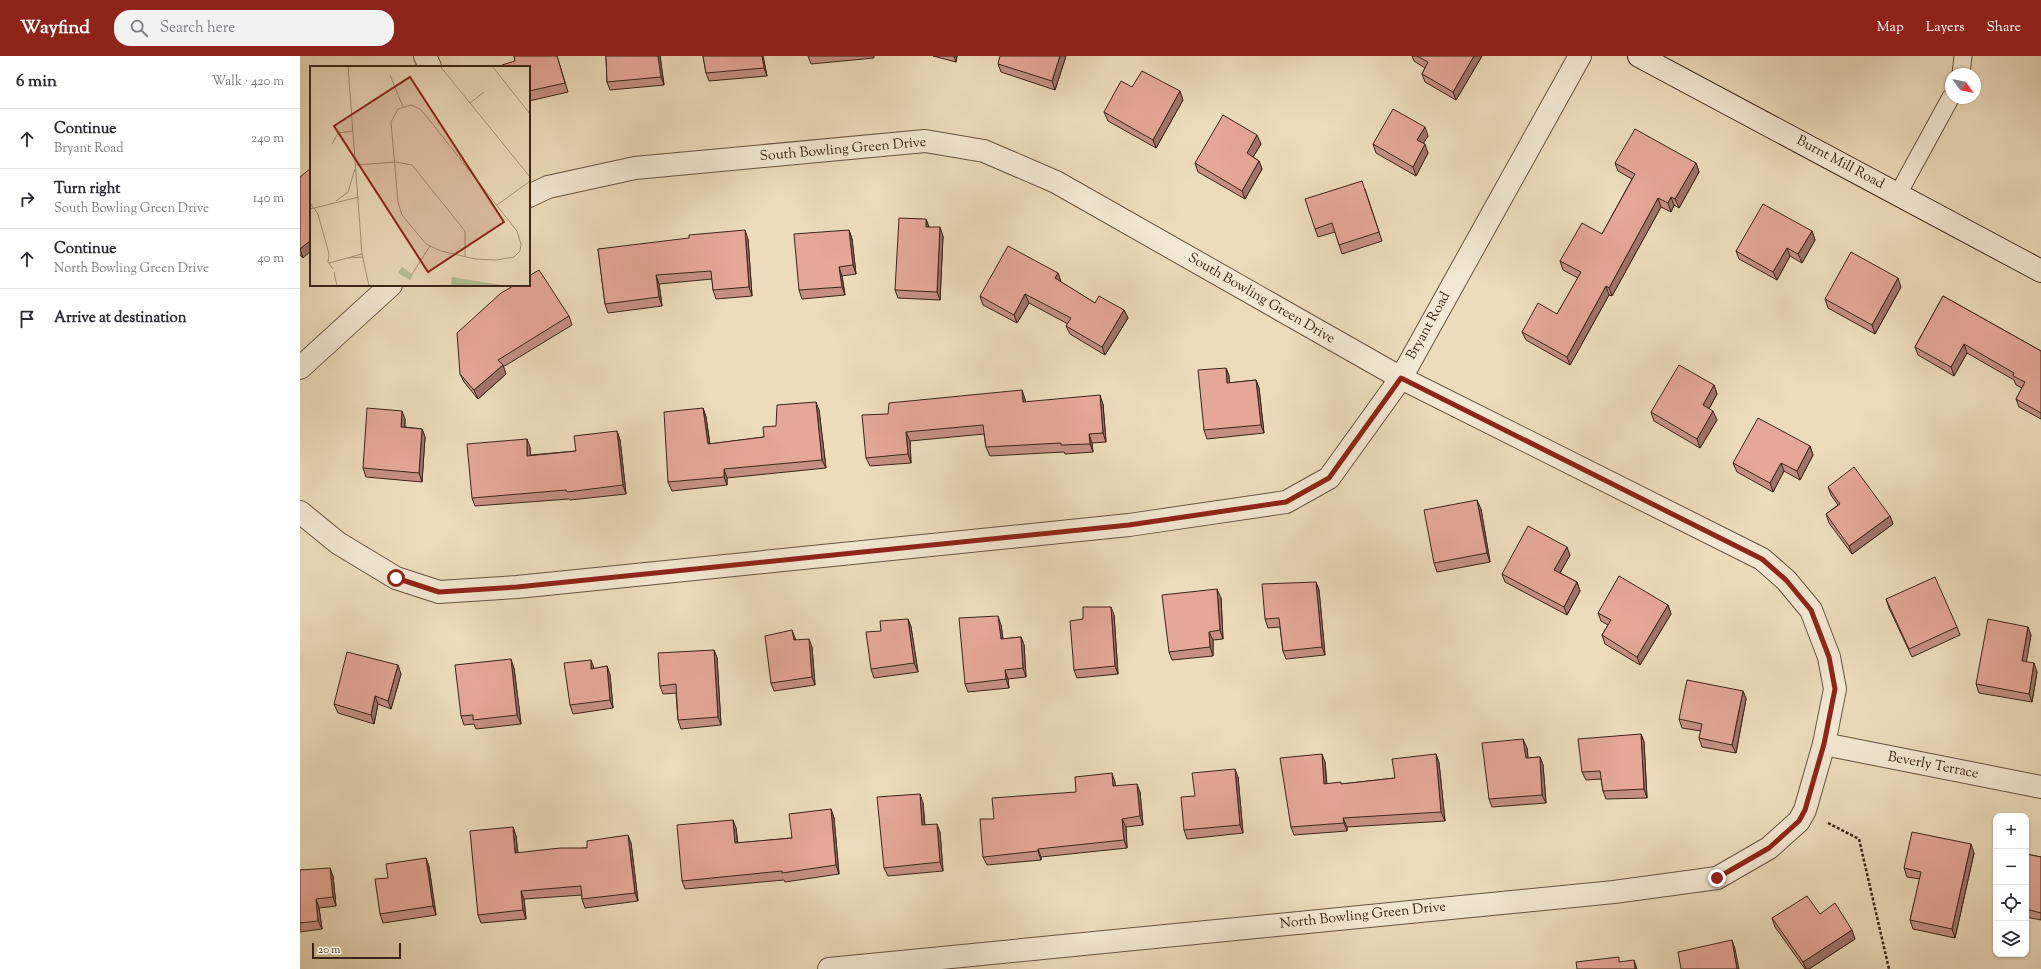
<!DOCTYPE html>
<meta charset="utf-8">
<style>
:root{--surface:#fff;--page:#f2f2f3;--text:#2b2b33;--muted:#7c7c81;--line:#e1e1e2;--accent:#8f2418}
body{margin:0;font-family:"Sorts Mill Goudy",serif;background:var(--page);color:var(--text)}
.controls{position:absolute;right:12px;bottom:12px;display:grid;overflow:hidden;border-radius:8px;box-shadow:0 1px 3px #0004}
.controls button{width:36px;height:36px;display:grid;place-items:center;padding:0;border:0;border-bottom:1px solid var(--line);background:var(--surface);color:var(--text);font:20px sans-serif}
.compass{position:absolute;left:1645px;top:12px;width:36px;height:36px;border-radius:50%;background:var(--surface);box-shadow:0 1px 3px #0004;rotate:123deg}
.scale{position:absolute;left:12px;bottom:10px;width:89px;box-sizing:border-box;padding-left:4px;border:2px solid #3b2417;border-top:0;font-size:11px;line-height:14px;white-space:nowrap;color:#3b2417;-webkit-text-stroke:3px #f3e8d3;paint-order:stroke}
.stop{position:absolute;width:12px;height:12px;margin:-9px;border:3px solid #8f2418;border-radius:50%;background:#fff}
.stop.end{background:#8f2418;border-color:#fff;box-shadow:0 1px 4px #0008}
.list{margin:0;padding:0;list-style:none}
h2{display:flex;justify-content:space-between;align-items:center;height:52px;margin:0;padding:0 16px;font-size:17px}
h2 small{font-size:13px;font-weight:400;color:var(--muted)}
.list li{display:grid;grid-template-columns:26px 1fr auto;gap:12px;align-items:center;box-sizing:border-box;height:60px;padding:0 16px;border-top:1px solid var(--line)}
.list b{display:block;font-size:15px;white-space:nowrap}
.list p{margin:0;font-size:13px;white-space:nowrap;color:var(--muted)}
.list em{font-size:13px;font-style:normal;color:var(--muted)}
.icon{flex:none;width:22px;height:22px;fill:none;stroke:currentColor;stroke-width:2;stroke-linecap:round;stroke-linejoin:round}
.map{position:relative;flex:none;width:1741px;height:913px;overflow:hidden}
header{display:flex;align-items:center;gap:24px;box-sizing:border-box;height:56px;padding:0 20px;background:var(--accent);color:#fff}
header strong{font-size:19px}
nav{display:flex;gap:22px;margin-inline-start:auto;font-size:14px}
.search{width:280px;height:36px;background:var(--page);display:flex;align-items:center;gap:10px;box-sizing:border-box;padding:0 14px;border-radius:16px;color:var(--muted);font-size:15px}
main{display:flex}
aside{flex:1;background:var(--surface)}
.map>svg:first-child{display:block}
</style>
<header>
<strong>Wayfind</strong>
<div class="search"><svg class="icon" aria-label="search" viewBox="0 0 24 24"><circle cx="10" cy="10" r="6"/><path d="M15 15l6 6"/></svg>Search here</div>
<nav><a>Map</a><a>Layers</a><a>Share</a></nav>
</header>
<main>
<aside>
<h2>6 min<small>Walk · 420 m</small></h2>
<ul class="list">
<li><svg class="icon" aria-label="ahead" viewBox="0 0 24 24"><path d="M12 20V5M6 11l6-6 6 6"/></svg><div><b>Continue</b><p>Bryant Road</p></div><em>240 m</em></li>
<li><svg class="icon" aria-label="right" viewBox="0 0 24 24"><path d="M7 20v-9h11M14 6l5 5-5 5"/></svg><div><b>Turn right</b><p>South Bowling Green Drive</p></div><em>140 m</em></li>
<li><svg class="icon" aria-label="ahead" viewBox="0 0 24 24"><path d="M12 20V5M6 11l6-6 6 6"/></svg><div><b>Continue</b><p>North Bowling Green Drive</p></div><em>40 m</em></li>
<li><svg class="icon" aria-label="arrive" viewBox="0 0 24 24"><path d="M6 21V4h12l-3 4 3 4H6"/></svg><div><b>Arrive at destination</b></div></li>
</ul>
</aside>
<div class="map">
<svg width="1741" height="913" viewBox="0 0 1741 913">
<rect width="100%" height="100%" fill="#ecdcbc"/>
<filter id="stains"><feTurbulence type="fractalNoise" baseFrequency=".005" numOctaves="4"/><feColorMatrix values="0 0 0 0 .2 0 0 0 0 .09 0 0 0 0 .02 0 0 0 .5 -.17"/></filter>
<radialGradient id="worn" r=".72"><stop offset=".6" stop-color="#630" stop-opacity="0"/><stop offset="1" stop-color="#630" stop-opacity=".3"/></radialGradient>
<g fill="none" stroke-linecap="round" stroke-linejoin="round">
<defs>
<g id="lane">
<polyline points="1661,18 1663,0"/>
<polyline points="1598,138 1651,41"/>
</g>
<g id="street">
<polyline points="125,0 130,11"/>
<polyline points="229,140 248,131 335,112 625,85 684,95 756,126 1101,322 1462,503 1486,524 1511,554 1529,601 1535,633 1524,688 1505,754 1499,765 1469,792 1417,822 1314,836 529,913"/>
<polyline points="0,312 91,229"/>
<polyline points="0,456 38,487 96,522 139,536 217,531 829,469 986,446 1029,422 1101,322 1280,0"/>
<polyline points="1524,688 1741,731"/>
</g>
<polyline id="secondary" points="1339,0 1741,215"/>
</defs>
<!-- lane casing -->
<use href="#lane" stroke="#675240" stroke-width="19"/>
<!-- street casing -->
<use href="#street" stroke="#675240" stroke-width="24"/>
<!-- secondary casing -->
<use href="#secondary" stroke="#3b2417" stroke-width="24"/>
<!-- path -->
<polyline stroke="#3b2417" stroke-width="2.5" stroke-dasharray="3 2" stroke-linecap="butt" points="1528,767 1559,783 1589,913"/>
<!-- lane -->
<use href="#lane" stroke="#f3e8d3" stroke-width="17"/>
<!-- street -->
<use href="#street" stroke="#f3e8d3" stroke-width="22"/>
<!-- secondary -->
<use href="#secondary" stroke="#f3e8d3" stroke-width="22"/>
</g>
<!-- wall -->
<g fill="#c59083" stroke="#3b2417">
<polygon points="214,0 257,0 268,36 229,45 229,11 215,5"/>
<polygon points="306,0 360,0 364,29 310,34 307,26"/>
<polygon points="403,0 463,0 467,20 409,25 406,17"/>
<polygon points="508,0 574,0 574,2 511,8"/>
<polygon points="633,0 657,0 656,6"/>
<polygon points="766,0 755,34 701,16 698,8"/>
<polygon points="1112,0 1182,0 1156,44 1125,26 1122,18 1125,12 1114,5"/>
<polygon points="832,31 883,44 856,92 808,65 804,56"/>
<polygon points="1128,80 1123,87 1128,97 1116,120 1076,97 1073,88"/>
<polygon points="961,88 953,101 959,105 962,113 945,143 898,116 895,107"/>
<polygon points="1315,107 1396,107 1399,116 1379,152 1374,149 1371,156 1361,151 1312,240 1309,239 1270,309 1226,284 1222,276 1257,258 1278,222 1263,214 1260,205 1302,178 1332,123 1318,115"/>
<polygon points="0,121 3,202 0,199"/>
<polygon points="1065,133 1082,185 1042,198 1035,176 1018,181 1015,173"/>
<polygon points="626,163 629,171 643,180 640,244 598,242 595,234"/>
<polygon points="549,174 552,183 556,218 542,220 545,239 502,243 499,234"/>
<polygon points="1512,175 1515,184 1502,207 1490,200 1477,224 1439,203 1436,195"/>
<polygon points="448,183 452,240 416,243 413,234 412,223 359,228 362,250 308,257 305,248 298,193"/>
<polygon points="758,217 761,226 795,247 824,254 828,262 805,299 770,278 766,270 768,268 729,247 717,267 683,249 680,240"/>
<polygon points="1601,231 1575,278 1528,252 1525,243"/>
<polygon points="1643,240 1741,295 1741,363 1719,351 1716,343 1722,332 1716,329 1714,324 1667,297 1654,320 1618,299 1615,291"/>
<polygon points="269,260 272,269 203,311 206,318 178,343 164,326 160,318"/>
<polygon points="926,312 929,320 929,327 956,324 959,332 964,377 907,383 904,374"/>
<polygon points="1414,329 1417,338 1409,353 1417,364 1400,392 1354,365 1351,356"/>
<polygon points="725,343 725,346 803,348 806,386 792,387 793,396 765,398 764,396 690,400 686,391 684,378 610,385 611,407 570,410 566,402 588,358"/>
<polygon points="403,352 406,361 410,388 464,381 476,370 519,354 526,412 427,422 427,429 372,435 368,426"/>
<polygon points="105,363 105,371 122,373 125,381 122,426 66,421 63,412"/>
<polygon points="317,375 320,384 326,438 270,444 269,443 175,450 172,442 230,391 230,399 276,395"/>
<polygon points="1510,390 1513,399 1500,424 1484,415 1473,436 1437,416 1433,407"/>
<polygon points="1528,431 1590,460 1593,468 1552,498 1529,467 1526,458 1538,449 1531,439"/>
<polygon points="1181,453 1190,506 1137,516 1134,507"/>
<polygon points="1270,499 1260,517 1277,526 1280,535 1267,559 1205,526 1202,518"/>
<polygon points="1016,526 1019,534 1025,599 986,603 983,595 980,571 968,572 965,563"/>
<polygon points="921,542 923,583 913,584 913,600 872,604 869,596"/>
<polygon points="1586,543 1657,571 1660,579 1612,601 1589,552"/>
<polygon points="1368,549 1371,558 1340,609 1305,588 1302,579 1308,569 1301,565 1298,557"/>
<polygon points="814,559 818,618 777,622 774,614"/>
<polygon points="608,563 611,571 618,616 574,622 571,613"/>
<polygon points="701,569 703,583 721,581 724,589 726,621 708,623 709,632 668,636 665,628"/>
<polygon points="1731,579 1726,606 1737,616 1732,646 1679,637 1676,628"/>
<polygon points="495,582 496,584 512,591 515,629 474,635 471,627"/>
<polygon points="414,594 417,602 421,669 381,673 378,664 376,637 363,638 360,630"/>
<polygon points="307,610 310,619 313,652 273,658 270,649 294,613"/>
<polygon points="214,612 221,668 176,673 174,668 164,669 161,660"/>
<polygon points="101,618 91,653 78,648 74,668 38,657 34,648"/>
<polygon points="1443,635 1446,643 1436,697 1402,691 1399,682 1401,675 1382,672 1379,663"/>
<polygon points="1341,678 1344,686 1347,742 1306,743 1303,735 1301,723 1286,724 1282,716"/>
<polygon points="1227,692 1228,702 1240,701 1243,709 1246,747 1192,751 1189,743"/>
<polygon points="1136,698 1139,707 1145,765 1047,771 1047,775 994,779 991,771 1025,706 1027,728 1042,728 1095,722"/>
<polygon points="938,721 943,777 887,783 884,774 895,740"/>
<polygon points="815,726 815,730 840,736 843,769 826,771 827,792 741,801 741,804 687,809 683,801 694,763 776,736"/>
<polygon points="623,747 625,769 640,776 643,815 588,820 584,812"/>
<polygon points="531,753 534,762 539,818 485,826 484,824 385,833 382,825 436,772 438,787 492,782"/>
<polygon points="213,771 216,780 218,797 287,792 331,787 338,845 285,852 282,843 282,839 224,843 226,863 181,867 178,859"/>
<polygon points="1674,797 1655,882 1613,873 1610,864 1620,823 1607,821 1604,812"/>
<polygon points="1726,798 1741,801 1741,864 1726,861"/>
<polygon points="126,802 129,811 136,859 83,867 80,858 88,822"/>
<polygon points="0,814 33,820 36,850 19,852 22,873 0,876"/>
<polygon points="1520,858 1555,883 1509,913 1505,913 1475,871 1472,862"/>
</g>
<!-- shaded-wall -->
<g fill="#a0756a" stroke="#3b2417">
<polygon points="358,0 360,0 364,29 361,21"/>
<polygon points="462,0 463,0 467,20 464,12"/>
<polygon points="654,0 657,0 656,6"/>
<polygon points="760,0 766,0 755,34 752,25"/>
<polygon points="1174,0 1182,0 1156,44 1153,36"/>
<polygon points="880,35 883,44 856,92 853,84"/>
<polygon points="1125,71 1128,80 1120,93 1117,84"/>
<polygon points="957,79 961,88 950,106 947,97"/>
<polygon points="1125,88 1128,97 1116,120 1113,111"/>
<polygon points="959,105 962,113 945,143 942,135"/>
<polygon points="1396,107 1399,116 1379,152 1375,143"/>
<polygon points="1371,141 1374,149 1371,156 1368,147"/>
<polygon points="1358,142 1361,151 1312,240 1309,232"/>
<polygon points="626,163 629,172 626,171"/>
<polygon points="640,171 643,180 640,244 637,236"/>
<polygon points="445,174 448,183 452,240 449,231"/>
<polygon points="549,174 552,183 556,218 553,209"/>
<polygon points="1512,175 1515,184 1502,207 1498,198"/>
<polygon points="11,184 11,195 3,202 0,193"/>
<polygon points="1487,192 1490,200 1477,224 1473,216"/>
<polygon points="539,211 542,220 545,239 542,231"/>
<polygon points="758,217 761,226 755,222"/>
<polygon points="356,219 359,228 362,250 359,241"/>
<polygon points="1598,222 1601,231 1575,278 1572,269"/>
<polygon points="1306,230 1309,239 1270,309 1267,301"/>
<polygon points="725,238 729,247 717,267 714,259"/>
<polygon points="824,254 828,262 805,299 802,291"/>
<polygon points="1664,288 1667,297 1654,320 1651,311"/>
<polygon points="203,309 206,318 178,343 174,334"/>
<polygon points="926,312 929,320 930,336 927,327"/>
<polygon points="956,324 959,332 964,377 961,369"/>
<polygon points="1414,329 1417,338 1406,358 1403,349"/>
<polygon points="722,334 725,343 726,355 723,346"/>
<polygon points="800,339 803,348 806,386 803,377"/>
<polygon points="516,346 519,354 526,412 522,404"/>
<polygon points="403,352 406,361 411,397 408,388"/>
<polygon points="102,355 105,363 104,379 101,371"/>
<polygon points="1413,355 1417,364 1400,392 1397,383"/>
<polygon points="122,373 125,381 122,426 119,417"/>
<polygon points="317,375 320,384 326,438 323,429"/>
<polygon points="606,376 610,385 611,407 608,398"/>
<polygon points="789,378 792,387 793,396 790,388"/>
<polygon points="227,383 230,391 231,408 227,400"/>
<polygon points="1510,390 1513,399 1500,424 1497,415"/>
<polygon points="1481,407 1484,415 1473,436 1470,427"/>
<polygon points="424,413 427,422 427,429 424,421"/>
<polygon points="1177,444 1181,453 1190,506 1187,497"/>
<polygon points="1590,460 1593,468 1552,498 1549,490"/>
<polygon points="1267,491 1270,499 1257,522 1254,514"/>
<polygon points="1016,526 1019,534 1025,599 1022,591"/>
<polygon points="1277,526 1280,535 1267,559 1264,551"/>
<polygon points="917,533 921,542 923,583 920,574"/>
<polygon points="1368,549 1371,558 1340,609 1337,601"/>
<polygon points="811,551 814,559 818,618 815,610"/>
<polygon points="698,560 701,569 704,591 701,583"/>
<polygon points="608,563 611,571 618,616 614,607"/>
<polygon points="1728,571 1731,579 1725,614 1722,605"/>
<polygon points="492,574 495,582 497,592 494,584"/>
<polygon points="909,576 913,584 913,600 910,591"/>
<polygon points="721,581 724,589 726,621 723,612"/>
<polygon points="509,583 512,591 515,629 512,621"/>
<polygon points="414,594 417,602 421,669 418,661"/>
<polygon points="211,603 214,612 221,668 217,659"/>
<polygon points="291,604 294,612 291,613"/>
<polygon points="1734,607 1737,616 1732,646 1729,638"/>
<polygon points="98,609 101,618 91,653 88,645"/>
<polygon points="307,610 310,619 313,652 310,644"/>
<polygon points="705,614 708,623 709,632 706,623"/>
<polygon points="1443,635 1446,643 1436,697 1432,689"/>
<polygon points="75,640 78,648 74,668 71,659"/>
<polygon points="1341,678 1344,686 1347,742 1344,733"/>
<polygon points="1223,683 1227,692 1229,711 1226,702"/>
<polygon points="1022,698 1025,706 1027,737 1024,728"/>
<polygon points="1136,698 1139,707 1145,765 1141,756"/>
<polygon points="1240,701 1243,709 1246,747 1242,739"/>
<polygon points="935,713 938,721 943,777 940,769"/>
<polygon points="812,717 815,726 816,739 813,730"/>
<polygon points="837,728 840,736 843,769 840,760"/>
<polygon points="620,738 623,747 625,777 622,769"/>
<polygon points="531,753 534,762 539,818 536,809"/>
<polygon points="1043,762 1047,771 1047,775 1044,767"/>
<polygon points="822,763 826,771 827,792 824,784"/>
<polygon points="433,764 436,772 438,795 435,787"/>
<polygon points="637,768 640,776 643,815 640,806"/>
<polygon points="213,771 216,780 218,806 215,797"/>
<polygon points="328,779 331,787 338,845 335,837"/>
<polygon points="1671,788 1674,797 1655,882 1652,873"/>
<polygon points="738,793 741,801 741,804 738,795"/>
<polygon points="126,802 129,811 136,859 133,850"/>
<polygon points="30,812 33,820 36,850 33,841"/>
<polygon points="221,835 224,843 226,863 223,854"/>
<polygon points="16,843 19,852 22,873 18,865"/>
<polygon points="1552,874 1555,883 1509,913 1506,913 1503,906"/>
<polygon points="1432,884 1435,893 1439,913 1437,913"/>
<polygon points="1334,904 1337,913 1335,913"/>
</g>
<!-- building -->
<g fill="#e5a798" stroke="#3b2417">
<polygon points="214,0 257,0 265,27 229,35 229,11 203,11 202,9 215,5"/>
<polygon points="306,0 358,0 361,21 307,26"/>
<polygon points="403,0 462,0 464,12 406,17"/>
<polygon points="700,0 760,0 752,25 698,8"/>
<polygon points="1117,0 1174,0 1153,36 1122,18 1128,6"/>
<polygon points="842,15 880,35 853,84 804,56 821,25 832,31"/>
<polygon points="1093,53 1125,71 1117,84 1125,88 1113,111 1073,88"/>
<polygon points="923,59 957,79 947,97 959,105 942,135 895,107"/>
<polygon points="1335,73 1396,107 1375,143 1371,141 1368,147 1358,142 1309,232 1306,230 1267,301 1222,276 1238,247 1257,258 1281,216 1260,205 1282,167 1302,178 1335,118 1315,107"/>
<polygon points="11,112 11,184 0,193 0,121"/>
<polygon points="1062,125 1079,176 1039,189 1032,167 1015,173 1005,143"/>
<polygon points="1463,148 1512,175 1498,198 1487,192 1473,216 1436,195"/>
<polygon points="599,162 626,163 626,171 640,171 637,236 595,234"/>
<polygon points="445,174 449,231 413,234 411,215 356,219 359,241 305,248 298,193 389,182 389,179"/>
<polygon points="549,174 553,209 539,211 542,231 499,234 494,178"/>
<polygon points="708,190 758,217 755,222 795,247 799,240 824,254 802,291 766,270 771,262 725,238 714,259 680,240"/>
<polygon points="1551,196 1598,222 1572,269 1525,243"/>
<polygon points="239,214 269,260 198,304 203,309 174,334 160,318 157,277 201,237 215,229 229,229 229,220"/>
<polygon points="1643,240 1741,295 1741,357 1716,343 1725,326 1713,320 1714,317 1664,288 1651,311 1615,291"/>
<polygon points="1379,309 1414,329 1403,349 1413,355 1397,383 1351,356"/>
<polygon points="926,312 927,327 956,324 961,369 904,374 898,314"/>
<polygon points="722,334 723,346 800,339 803,377 789,378 790,388 761,389 761,387 686,391 683,369 606,376 608,398 566,402 562,359 588,358 589,347"/>
<polygon points="516,346 522,404 424,413 424,421 368,426 364,356 403,352 408,388 464,381 463,371 476,370 477,349"/>
<polygon points="67,352 102,355 101,371 122,373 119,417 63,412"/>
<polygon points="1458,362 1510,390 1497,415 1481,407 1470,427 1433,407"/>
<polygon points="317,375 323,429 267,436 266,434 172,442 167,388 227,383 227,400 276,395 274,380"/>
<polygon points="1554,411 1590,460 1549,490 1526,458 1540,448 1528,431"/>
<polygon points="1177,444 1187,497 1134,507 1124,454"/>
<polygon points="1228,470 1267,491 1254,514 1277,526 1264,551 1202,518"/>
<polygon points="1319,520 1368,549 1337,601 1302,579 1311,564 1298,557"/>
<polygon points="1635,521 1657,571 1609,593 1586,543"/>
<polygon points="1016,526 1022,591 983,595 979,562 965,563 962,528"/>
<polygon points="917,533 920,574 909,576 910,591 869,596 862,539"/>
<polygon points="783,551 811,551 815,610 774,614 770,565 783,563"/>
<polygon points="698,560 701,583 721,581 723,612 705,614 706,623 665,628 659,562"/>
<polygon points="608,563 614,607 571,613 566,576 581,575 580,565"/>
<polygon points="1688,563 1728,571 1722,605 1734,607 1729,638 1676,628"/>
<polygon points="492,574 494,584 509,583 512,621 471,627 465,580"/>
<polygon points="414,594 418,661 378,664 376,628 360,630 358,597"/>
<polygon points="47,596 98,609 88,645 75,640 71,659 34,648"/>
<polygon points="211,603 217,659 173,664 173,659 161,660 155,609"/>
<polygon points="291,604 291,613 307,610 310,644 270,649 264,607"/>
<polygon points="1387,624 1443,635 1432,689 1399,682 1402,668 1379,663"/>
<polygon points="1341,678 1344,733 1303,735 1300,715 1282,716 1278,683"/>
<polygon points="1223,683 1226,702 1240,701 1242,739 1189,743 1182,687"/>
<polygon points="1022,698 1024,728 1041,726 1041,728 1095,722 1092,703 1136,698 1141,756 1043,762 1044,767 991,771 980,702"/>
<polygon points="935,713 940,769 884,774 881,741 895,740 892,717"/>
<polygon points="812,717 813,730 837,728 840,760 822,763 824,784 738,793 738,795 683,801 680,763 694,763 692,742 776,736 775,721"/>
<polygon points="620,738 622,769 637,768 640,806 584,812 577,741"/>
<polygon points="531,753 536,809 482,817 482,815 382,825 377,769 433,764 435,787 492,782 489,758"/>
<polygon points="213,771 215,797 260,792 287,792 287,785 328,779 335,837 282,843 281,830 221,835 223,854 178,859 170,775"/>
<polygon points="1612,776 1671,788 1652,873 1610,864 1621,816 1604,812"/>
<polygon points="1726,798 1741,801 1741,857 1726,853"/>
<polygon points="126,802 133,850 80,858 75,823 88,822 86,808"/>
<polygon points="30,812 33,841 16,843 18,865 0,867 0,814"/>
<polygon points="1507,840 1520,858 1535,847 1552,874 1503,906 1472,862"/>
<polygon points="1432,884 1437,913 1381,913 1378,896"/>
<polygon points="1319,901 1319,906 1334,904 1335,913 1277,913 1276,906"/>
</g>
<g fill="none" stroke-linecap="round" stroke-linejoin="round">
<!-- route -->
<polyline stroke="#8f2418" stroke-width="5" points="96,522 139,536 217,531 829,469 986,446 1029,422 1101,322 1462,503 1486,524 1511,554 1529,601 1535,633 1524,688 1505,754 1499,765 1469,792 1417,822"/>
</g>
<g text-anchor="middle" dominant-baseline="central" stroke-width="3.5" stroke-linejoin="round" paint-order="stroke">
<!-- street labels -->
<g font-size="14" fill="#3b2417" stroke="#f3e8d3">
<text transform="translate(543 94) rotate(-5)">South Bowling Green Drive</text>
<text transform="translate(1540 107) rotate(28)">Burnt Mill Road</text>
<text transform="translate(961 243) rotate(30)">South Bowling Green Drive</text>
<text transform="translate(1129 270) rotate(-61)">Bryant Road</text>
<text transform="translate(1633 710) rotate(11)">Beverly Terrace</text>
<text transform="translate(1063 860) rotate(-6)">North Bowling Green Drive</text>
</g>
</g>
<!-- overview -->
<g transform="translate(10 10)">
<rect width="220" height="220" fill="#ecdcbc"/>
<path d="M92,201L103,209L100,214L88,207ZM142,211L197,220H141Z" fill="#b1c296"/>
<path fill="none" stroke="#a5927a" stroke-width="1" d="M38,0L52,188L59,220M130,0L220,111M182,0L220,48M80,9L93,41M160,37L174,26M101,39L110,43L117,51L207,165L211,178L210,185L204,191L186,194L165,193L131,185L116,178L92,149L88,136L81,56L88,43ZM22,78L28,67L43,65M46,99L86,96L102,99L155,165V191M26,135L38,126L45,103M0,137L8,148L19,188L18,196L23,203M187,139L220,115M0,143L49,131M38,192L53,191M19,197L52,188M24,206L27,220M102,208L120,180"/>
<path fill="#8f2418" fill-opacity="0.15" stroke="#8f2418" stroke-width="2" d="M100,11L194,156L118,206L24,60Z"/>
<rect width="220" height="220" fill="none" stroke="#3b2417" stroke-width="2"/>
</g>
<rect width="100%" height="100%" filter="url(#stains)"/>
<rect width="100%" height="100%" fill="url(#worn)"/>
</svg>
<div class="controls">
<button>+</button>
<button>−</button>
<button><svg class="icon" aria-label="locate" viewBox="0 0 24 24"><circle cx="12" cy="12" r="6"/><path d="M12 2v4M12 18v4M2 12h4M18 12h4"/></svg></button>
<button><svg class="icon" aria-label="layers" viewBox="0 0 24 24"><path d="M12 4l9 5-9 5-9-5zM3 14l9 5 9-5"/></svg></button>
</div>
<svg class="compass" viewBox="-18 -18 36 36"><path d="M0-13l5 13h-10z" fill="#e53935"/><path d="M0 13l5-13h-10z" fill="#7c7c81"/></svg>
<div class="scale">20 m</div>
<div class="stop" style="left:96px;top:522px"></div>
<div class="stop end" style="left:1417px;top:822px"></div>
</div>
</main>
